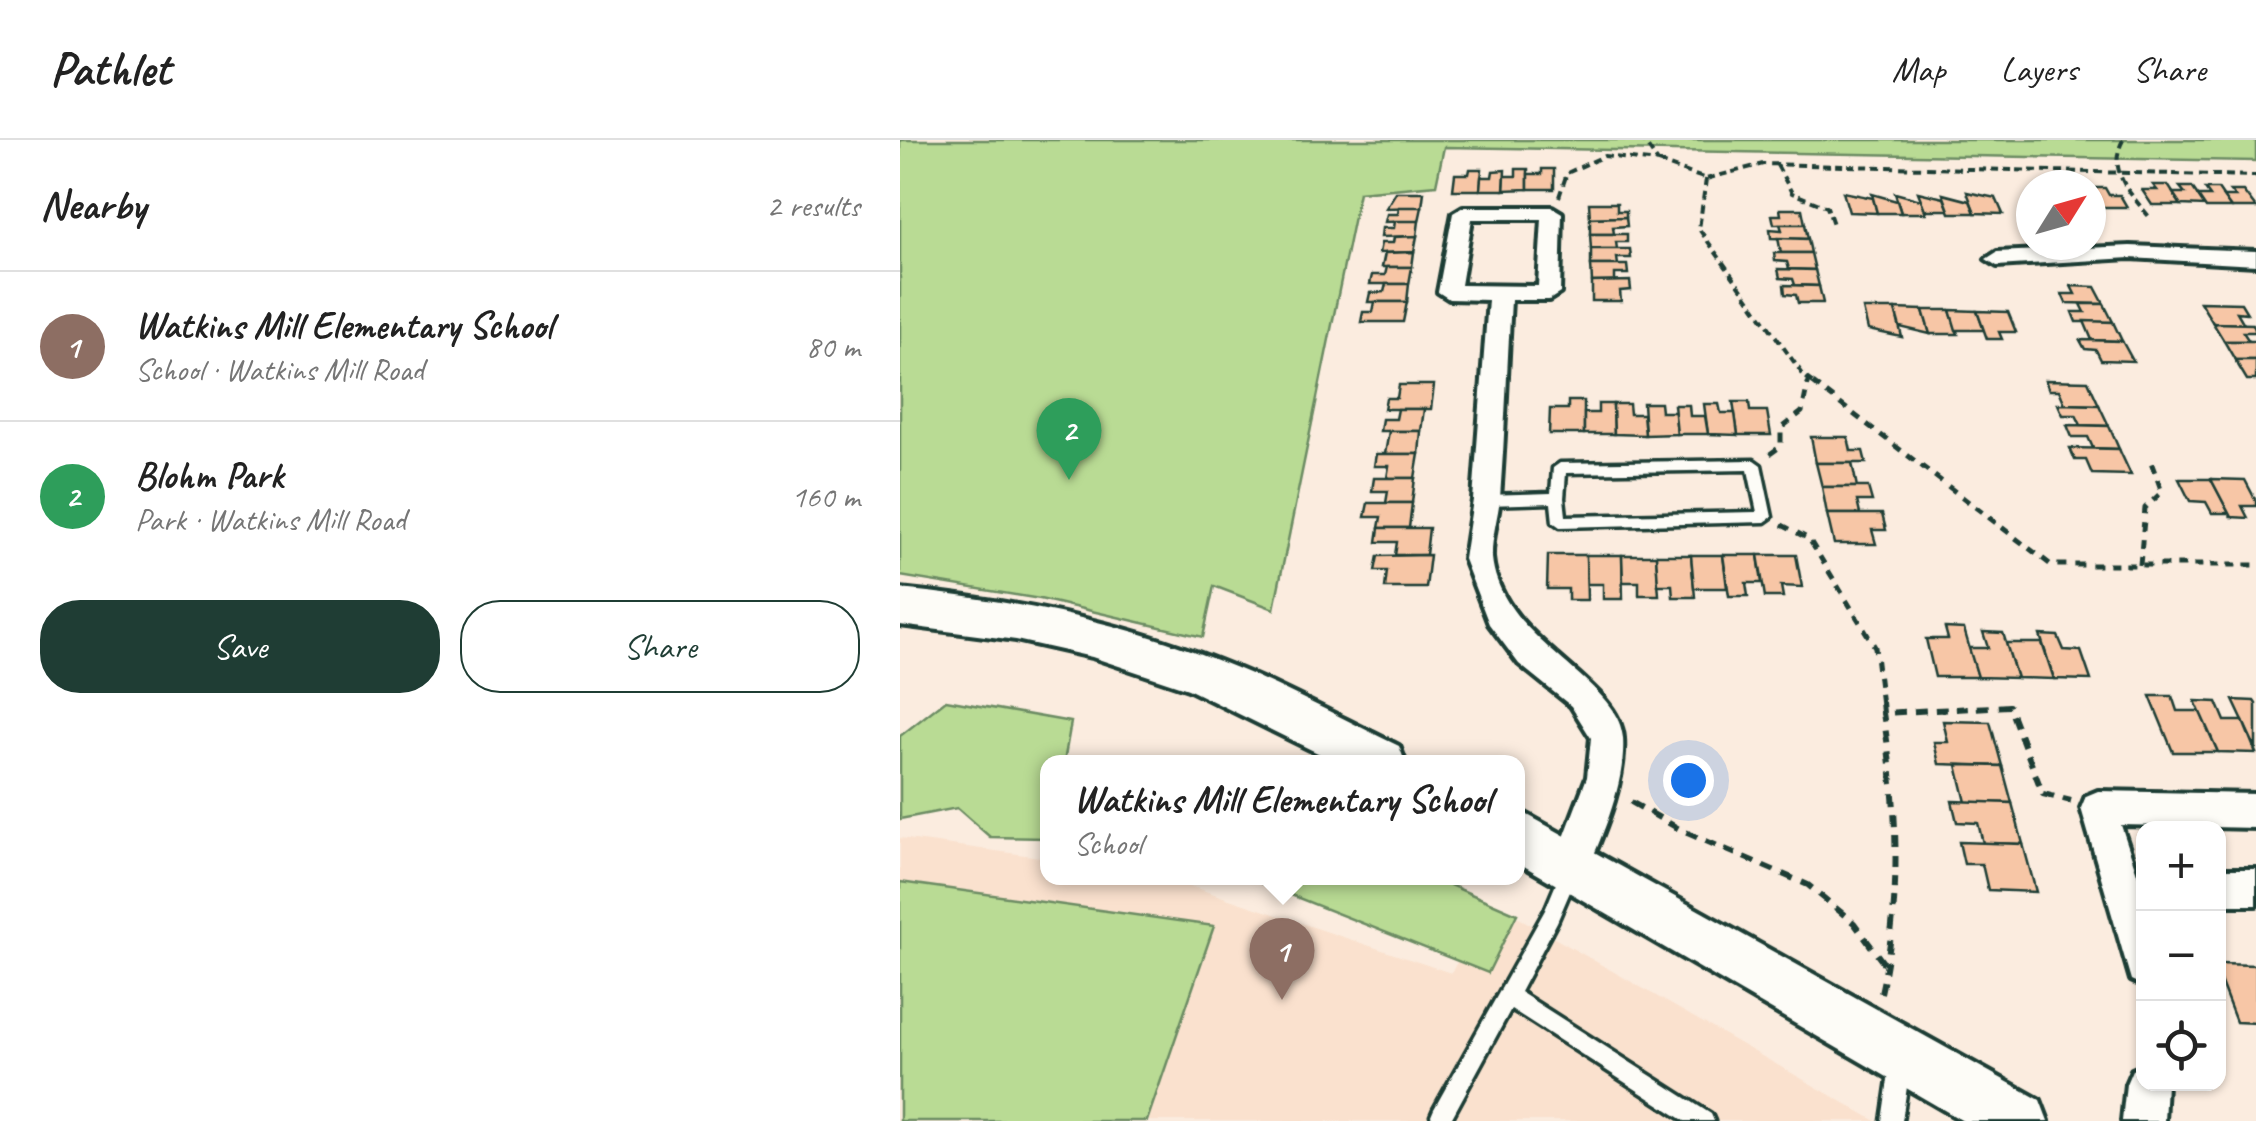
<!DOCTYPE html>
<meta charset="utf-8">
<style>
:root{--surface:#fff;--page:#f6f6f6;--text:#222;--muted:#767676;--line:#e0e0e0;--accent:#1f3d34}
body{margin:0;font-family:Caveat,sans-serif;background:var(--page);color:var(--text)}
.controls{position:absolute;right:30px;bottom:30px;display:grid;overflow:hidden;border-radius:20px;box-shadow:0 2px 8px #0004}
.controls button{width:90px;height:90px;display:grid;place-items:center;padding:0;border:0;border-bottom:2px solid var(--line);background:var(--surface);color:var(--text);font:50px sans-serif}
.compass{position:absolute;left:1116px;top:30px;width:90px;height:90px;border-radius:50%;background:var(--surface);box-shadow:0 2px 8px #0004;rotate:53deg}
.you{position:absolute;left:788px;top:640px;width:35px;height:35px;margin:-25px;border:8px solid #fff;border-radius:50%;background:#1a73e8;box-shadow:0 0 0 15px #1a73e833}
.badge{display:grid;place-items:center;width:65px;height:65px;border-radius:50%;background:var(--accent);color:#fff;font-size:32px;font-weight:700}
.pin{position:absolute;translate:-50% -82px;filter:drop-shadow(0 2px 5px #0008)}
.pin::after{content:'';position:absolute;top:52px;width:35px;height:30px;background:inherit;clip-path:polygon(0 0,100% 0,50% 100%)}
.popup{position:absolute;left:140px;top:615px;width:485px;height:130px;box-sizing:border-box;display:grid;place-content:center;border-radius:20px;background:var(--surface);filter:drop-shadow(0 2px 8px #0005);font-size:32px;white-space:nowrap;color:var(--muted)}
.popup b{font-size:38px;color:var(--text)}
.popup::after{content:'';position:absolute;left:50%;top:100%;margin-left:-20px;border:20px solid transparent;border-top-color:var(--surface)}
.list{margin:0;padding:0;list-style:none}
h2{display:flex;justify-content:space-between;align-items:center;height:130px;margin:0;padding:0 40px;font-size:42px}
h2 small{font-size:32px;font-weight:400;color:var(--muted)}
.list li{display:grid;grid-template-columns:65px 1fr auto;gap:30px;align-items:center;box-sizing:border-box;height:150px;padding:0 40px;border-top:2px solid var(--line)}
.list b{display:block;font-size:38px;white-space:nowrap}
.list p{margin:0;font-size:32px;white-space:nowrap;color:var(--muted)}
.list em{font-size:32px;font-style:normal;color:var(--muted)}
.actions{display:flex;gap:20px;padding:30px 40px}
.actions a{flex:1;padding:22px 0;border:2px solid var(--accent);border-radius:40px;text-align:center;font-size:35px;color:var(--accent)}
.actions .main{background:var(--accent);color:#fff}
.icon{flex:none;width:55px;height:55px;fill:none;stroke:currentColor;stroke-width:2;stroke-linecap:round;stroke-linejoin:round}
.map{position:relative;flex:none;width:1356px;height:981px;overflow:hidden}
header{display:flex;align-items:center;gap:60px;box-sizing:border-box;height:140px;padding:0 50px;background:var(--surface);border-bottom:2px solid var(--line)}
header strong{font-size:48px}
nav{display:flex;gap:55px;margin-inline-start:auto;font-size:35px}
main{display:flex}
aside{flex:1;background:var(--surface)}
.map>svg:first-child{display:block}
</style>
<header>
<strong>Pathlet</strong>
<nav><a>Map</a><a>Layers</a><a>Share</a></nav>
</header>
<main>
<aside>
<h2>Nearby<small>2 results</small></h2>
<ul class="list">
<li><span class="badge" style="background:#8d6e63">1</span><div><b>Watkins Mill Elementary School</b><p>School · Watkins Mill Road</p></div><em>80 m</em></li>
<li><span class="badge" style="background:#2e9e5b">2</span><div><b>Blohm Park</b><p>Park · Watkins Mill Road</p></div><em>160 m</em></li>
</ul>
<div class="actions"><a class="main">Save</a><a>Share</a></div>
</aside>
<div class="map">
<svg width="1356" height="981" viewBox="0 0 1356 981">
<rect width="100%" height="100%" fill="#fbecdf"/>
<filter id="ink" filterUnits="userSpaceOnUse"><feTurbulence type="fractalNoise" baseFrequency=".01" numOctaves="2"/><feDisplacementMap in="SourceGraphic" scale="20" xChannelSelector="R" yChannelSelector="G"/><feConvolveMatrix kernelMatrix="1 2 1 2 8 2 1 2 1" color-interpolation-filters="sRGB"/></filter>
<g filter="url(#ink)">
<!-- built -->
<polygon fill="#fae1ce" points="0,698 147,718 147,738 266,738 551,833 591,762 976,981 0,981"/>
<!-- green -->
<g fill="#b9db94" stroke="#6c8c64" stroke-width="2.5">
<polygon points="0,0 1356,0 1356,21 544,7 536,45 459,52 374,469 314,446 303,497 140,459 0,436"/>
<polygon points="46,560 171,582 164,622 147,622 147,698 90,697 57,668 0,679 0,596"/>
<polygon points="348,738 534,738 617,774 588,833"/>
<polygon points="0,742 314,786 247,981 0,981"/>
</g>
<!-- building -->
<g fill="#f7c6a6" stroke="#1f3d34" stroke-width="2.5">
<polygon points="570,29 582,29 580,50 553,50 555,34 569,34"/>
<polygon points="616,29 628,29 628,49 604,50 605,36 616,36"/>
<polygon points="642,29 654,29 654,49 628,49 628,34 642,34"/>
<polygon points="605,30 604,50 580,50 581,37 592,37 593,31"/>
<polygon points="1253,45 1268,45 1281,65 1252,65 1242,50 1257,50"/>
<polygon points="1280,47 1292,47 1305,66 1281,65 1273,53 1285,53"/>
<polygon points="1191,48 1205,48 1209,55 1220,55 1227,67 1202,67"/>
<polygon points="1305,49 1318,49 1331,68 1306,68 1298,56 1310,56"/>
<polygon points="1330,51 1343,51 1356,68 1331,68 1323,57 1335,57"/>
<polygon points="496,52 524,52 522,67 486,68"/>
<polygon points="943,52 973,58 977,73 949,72"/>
<polygon points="1018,52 1044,58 1049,70 1025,70"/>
<polygon points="1067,52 1096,58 1103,74 1075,73"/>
<polygon points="995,53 1021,60 1026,73 1001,73"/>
<polygon points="972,54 997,61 1001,73 977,73"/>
<polygon points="1043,54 1070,61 1075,73 1050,73"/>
<polygon points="689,63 717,63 717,71 726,71 726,77 690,78"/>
<polygon points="499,67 522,67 519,81 485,82 487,74 498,74"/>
<polygon points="880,69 902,69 905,84 874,84 872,75 881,75"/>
<polygon points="726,77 727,86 713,87 714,94 690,94 690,78"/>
<polygon points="495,81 519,81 517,96 481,97 482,88 494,88"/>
<polygon points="880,84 905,84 908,99 871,98 870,89 882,90"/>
<polygon points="690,94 727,94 727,102 716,102 717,109 691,109"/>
<polygon points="517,96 514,112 479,113 481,103 493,103 494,97"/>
<polygon points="878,98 908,99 911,113 881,113"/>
<polygon points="691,109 730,109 731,118 717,118 718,125 691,125"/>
<polygon points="514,112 512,127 482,127 485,113"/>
<polygon points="874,113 911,113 915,130 889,129 887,122 875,121"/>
<polygon points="691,125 727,125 728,134 715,134 715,142 692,142"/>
<polygon points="487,127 512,127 509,144 470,144 472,135 485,135"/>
<polygon points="878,129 915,130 919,146 895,145 893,139 880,138"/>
<polygon points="730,141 731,150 720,151 721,161 692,161 692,142"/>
<polygon points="486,144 509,144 507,162 468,162 470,153 484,152"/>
<polygon points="884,145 919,146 923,163 898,163 896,155 885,154"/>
<polygon points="1171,146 1195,147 1204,164 1166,163 1162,154 1175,154"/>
<polygon points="475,162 507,162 503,182 461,182 463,172 473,172"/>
<polygon points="1300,162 1341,163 1347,173 1337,172 1344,184 1313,183"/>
<polygon points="1181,164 1204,164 1213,182 1176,182 1172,172 1185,172"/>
<polygon points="963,169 995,169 1002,197 968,190"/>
<polygon points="995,169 1023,170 1030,194 1000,187"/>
<polygon points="1023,170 1050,170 1058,194 1030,194"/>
<polygon points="1050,170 1077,171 1084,190 1056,190"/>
<polygon points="1077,171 1108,172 1116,192 1099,192 1102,199 1087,199"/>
<polygon points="1184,181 1213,182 1222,201 1192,200"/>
<polygon points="1313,183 1353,184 1356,192 1343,192 1349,201 1324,201"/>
<polygon points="1180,200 1222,201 1233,221 1201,220 1196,210 1185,209"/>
<polygon points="1324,201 1356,201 1356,220 1335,220"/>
<polygon points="1335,220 1356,220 1356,240 1347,240"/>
<polygon points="1145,240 1188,241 1199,265 1165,264 1159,250 1149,250"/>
<polygon points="499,245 534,245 531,269 484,269 486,258 497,258"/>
<polygon points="668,261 684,261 684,294 649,294 650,269 668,269"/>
<polygon points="833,262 849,262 850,271 867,271 871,295 838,295"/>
<polygon points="743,263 760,263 761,272 775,272 777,294 745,295"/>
<polygon points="698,264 713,264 714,294 684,294 684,273 698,273"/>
<polygon points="713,264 729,264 730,274 743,274 745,295 714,294"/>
<polygon points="804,264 819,264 821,273 835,273 838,295 808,294"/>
<polygon points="1158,264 1199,265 1209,286 1181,285 1176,275 1163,275"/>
<polygon points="774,265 789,265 790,276 805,276 808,294 777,294"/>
<polygon points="498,269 524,269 521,291 480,291 482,279 496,279"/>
<polygon points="1167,285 1209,286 1219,309 1193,308 1188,297 1172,297"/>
<polygon points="489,291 521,291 519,314 485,314"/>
<polygon points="911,297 948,297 951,311 963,311 966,323 916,323"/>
<polygon points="1170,308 1219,309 1231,335 1192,334 1186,320 1175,320"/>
<polygon points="476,314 519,314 515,338 487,338 489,326 474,326"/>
<polygon points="916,323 952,323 957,347 922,347"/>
<polygon points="474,338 515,338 512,363 486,363 488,351 472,351"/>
<polygon points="1279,339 1311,339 1329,373 1312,373 1306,362 1290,361"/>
<polygon points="1311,339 1345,340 1356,361 1356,366 1342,366 1348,378 1331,377"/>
<polygon points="922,347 968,347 972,361 957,361 960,374 927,374"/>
<polygon points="468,363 512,363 509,388 479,388 481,377 465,377"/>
<polygon points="927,374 982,374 986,390 972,390 976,404 934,404"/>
<polygon points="479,388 529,388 526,415 495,415 497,402 477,402"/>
<polygon points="530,415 526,448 485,448 487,431 475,431 478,416"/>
<polygon points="648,415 686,415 687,460 668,460 668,449 647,449"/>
<polygon points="686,415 722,415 723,459 703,459 703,444 687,444"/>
<polygon points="722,415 756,415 759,455 739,455 739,442 723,442"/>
<polygon points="756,415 791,415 795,457 773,457 772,445 758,445"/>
<polygon points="791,415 823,415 827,448 794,448"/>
<polygon points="823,415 858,415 862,443 846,443 848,456 829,456"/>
<polygon points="858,415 896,415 902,447 881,446 883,457 865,457"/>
<polygon points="1045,488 1064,489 1078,537 1035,537 1026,499 1048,499"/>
<polygon points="1083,492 1103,493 1117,538 1078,537 1069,508 1088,508"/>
<polygon points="1140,495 1158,496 1164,510 1181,511 1191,540 1154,539"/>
<polygon points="1106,503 1142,503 1154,539 1117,538"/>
<polygon points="1250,556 1272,556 1277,571 1300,571 1318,612 1273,612"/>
<polygon points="1333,560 1354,561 1356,564 1356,609"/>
<polygon points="1295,561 1317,562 1325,581 1343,581 1356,613 1318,612"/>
<polygon points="1043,581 1090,582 1102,626 1039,624 1034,602 1048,602"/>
<polygon points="1057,625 1102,626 1112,663 1066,662"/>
<polygon points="1052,661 1112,663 1123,704 1083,703 1078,683 1057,682"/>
<polygon points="1059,702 1123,704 1136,752 1088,750 1082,724 1064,724"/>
<polygon points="1318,824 1356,825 1356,883 1336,882 1318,835"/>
</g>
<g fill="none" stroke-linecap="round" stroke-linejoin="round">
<defs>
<g id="lane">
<path d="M854,320L861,325L872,377L865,382L660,387L653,382L651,363L586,365L579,360L586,355L651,353L653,328L660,323ZM848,330L857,372L666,376L664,358L666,333Z"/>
<polygon points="669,724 675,727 678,733 657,782 620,852 811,974 814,981 785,981 611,869 550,981 533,981 531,976 534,969 645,770 663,727"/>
<polygon points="1000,916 1007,919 1010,926 1002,981 982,981 990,926 993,919"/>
</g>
<g id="street">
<path d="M563,67H652L662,73L660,153L649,160H611C607,226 605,292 600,358C598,377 591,399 592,418C600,501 719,539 723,598C726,644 702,695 685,737L672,742L659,737L654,724L687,637L691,598L671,566L619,524L589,484L564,419L573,360L588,160L549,159L538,152L553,73ZM572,79H642L638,146L561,145Z"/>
<polygon points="1230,106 1356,111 1356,125 1230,118 1097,126 1086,119 1097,112"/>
<polygon points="1198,651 1356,654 1356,688 1221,685 1244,754 1244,846 1231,840 1181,668 1186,656"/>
<rect x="1318" y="729" width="38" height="36"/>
<polygon points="1244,925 1244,944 1266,944 1264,981 1222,981 1226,944 1232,930"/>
</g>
<g id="secondary">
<path d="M0,449C110,460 216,480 319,521C381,545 439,577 499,606L505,622H436L288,549L192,517L116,500L0,485Z"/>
<polygon points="617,669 1140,960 1148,981 1063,981 617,722"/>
</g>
</defs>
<!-- lane casing -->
<use href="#lane" stroke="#1f3d34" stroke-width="7"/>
<!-- street casing -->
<use href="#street" stroke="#1f3d34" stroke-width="8"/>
<!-- secondary casing -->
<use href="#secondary" stroke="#1f3d34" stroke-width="8"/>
<!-- path-far2 -->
<g stroke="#1f3d34" stroke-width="4" stroke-dasharray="8 5" stroke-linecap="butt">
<path d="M1223,0C1206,32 1232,55 1251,79"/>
<polyline points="758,22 806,39 863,24 1356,36"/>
<polyline points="877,25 892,53 927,67 934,87"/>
<polyline points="806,39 799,89 904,236 917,246"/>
<polyline points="659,57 667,33 704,16 758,22 743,0"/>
<polyline points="908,246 909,239"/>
</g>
<!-- path-far1 -->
<g stroke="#1f3d34" stroke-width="5" stroke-dasharray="9 8" stroke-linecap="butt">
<polyline points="913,243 1151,425 1356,425"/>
<polyline points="870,314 881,306 881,288 902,272 908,243"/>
<polyline points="882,385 909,399 975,507 982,565"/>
<polyline points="1240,425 1245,368 1262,352 1251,322"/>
</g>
<!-- path -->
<g stroke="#1f3d34" stroke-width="6" stroke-dasharray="12 9" stroke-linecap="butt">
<polyline points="982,562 983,573 1109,566 1143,654 1171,661"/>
<polyline points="731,662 783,691 908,745 954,783 987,828"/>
<path d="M981,853C1002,759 998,668 983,573"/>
</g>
<!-- lane -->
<use href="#lane" fill="#fdfcf7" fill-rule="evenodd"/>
<!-- street -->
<use href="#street" fill="#fdfcf7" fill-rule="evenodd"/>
<!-- secondary -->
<use href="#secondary" fill="#fdfcf7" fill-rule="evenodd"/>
</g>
</g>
</svg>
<div class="controls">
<button>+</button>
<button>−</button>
<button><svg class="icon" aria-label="locate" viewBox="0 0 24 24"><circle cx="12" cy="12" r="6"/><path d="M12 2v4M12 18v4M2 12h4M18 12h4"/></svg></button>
</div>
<svg class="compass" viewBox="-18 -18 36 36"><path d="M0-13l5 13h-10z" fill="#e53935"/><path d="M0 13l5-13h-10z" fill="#767676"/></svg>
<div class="you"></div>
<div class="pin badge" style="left:382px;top:860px;background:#8d6e63">1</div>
<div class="popup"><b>Watkins Mill Elementary School</b>School</div>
<div class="pin badge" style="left:169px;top:340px;background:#2e9e5b">2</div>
</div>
</main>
